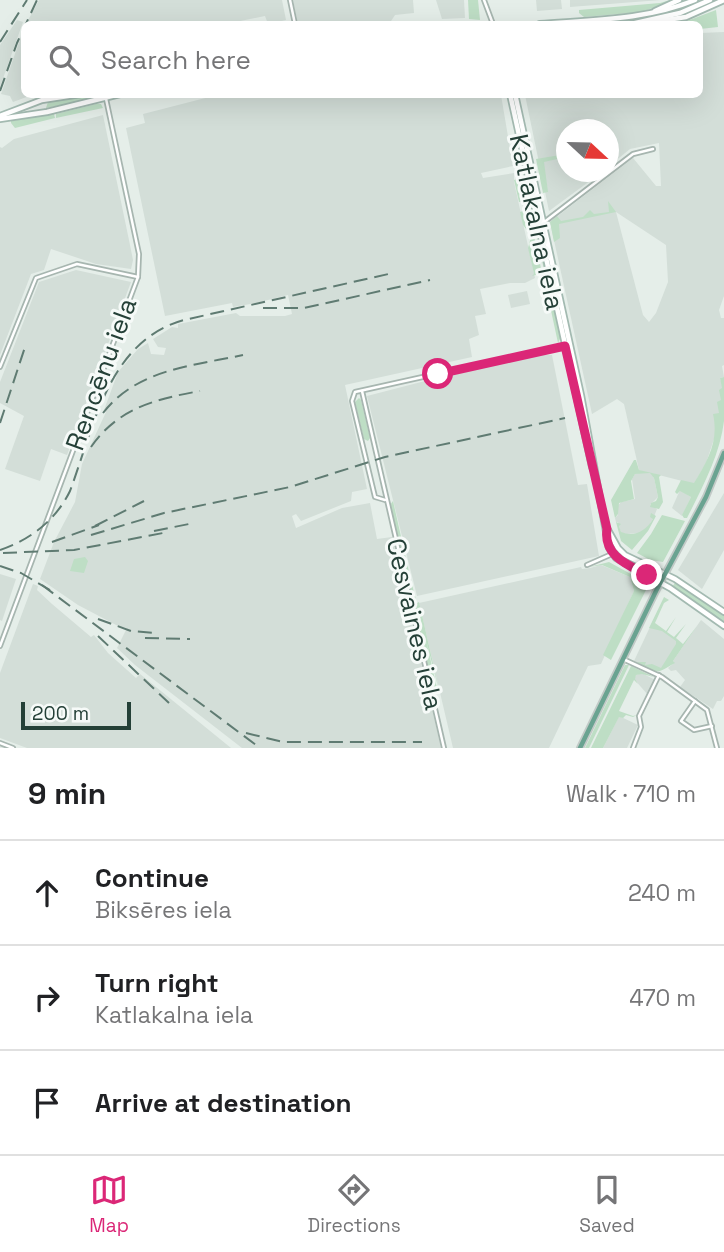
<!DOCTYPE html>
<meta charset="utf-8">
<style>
:root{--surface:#fff;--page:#f2f2f2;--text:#202124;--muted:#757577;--line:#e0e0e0;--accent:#db2777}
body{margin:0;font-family:"Space Grotesk",sans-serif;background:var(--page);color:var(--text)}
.compass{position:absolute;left:556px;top:119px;width:63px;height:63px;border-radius:50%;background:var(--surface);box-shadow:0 7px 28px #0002;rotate:112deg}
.scale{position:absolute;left:21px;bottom:18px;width:110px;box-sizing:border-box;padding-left:7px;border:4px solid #244037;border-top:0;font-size:19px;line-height:24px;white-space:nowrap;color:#244037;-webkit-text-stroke:5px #f6faf8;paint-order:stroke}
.stop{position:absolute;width:21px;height:21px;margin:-16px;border:5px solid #db2777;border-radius:50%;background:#fff}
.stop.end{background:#db2777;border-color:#fff;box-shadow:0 2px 7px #0008}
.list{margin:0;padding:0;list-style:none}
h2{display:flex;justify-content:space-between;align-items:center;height:91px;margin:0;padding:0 28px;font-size:30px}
h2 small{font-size:23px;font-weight:400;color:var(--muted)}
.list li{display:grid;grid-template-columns:46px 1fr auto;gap:21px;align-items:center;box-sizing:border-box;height:105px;padding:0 28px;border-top:2px solid var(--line)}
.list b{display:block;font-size:26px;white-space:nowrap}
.list p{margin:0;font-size:23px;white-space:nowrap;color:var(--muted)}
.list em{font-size:23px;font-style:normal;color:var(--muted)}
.icon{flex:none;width:38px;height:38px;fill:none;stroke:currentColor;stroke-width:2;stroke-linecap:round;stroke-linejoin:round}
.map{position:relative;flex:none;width:724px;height:748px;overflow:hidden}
.search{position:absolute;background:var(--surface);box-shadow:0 7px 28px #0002;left:21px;right:21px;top:21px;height:77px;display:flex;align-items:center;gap:18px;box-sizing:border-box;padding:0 24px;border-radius:10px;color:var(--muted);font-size:26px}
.sheet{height:406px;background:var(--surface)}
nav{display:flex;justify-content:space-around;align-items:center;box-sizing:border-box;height:98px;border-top:2px solid var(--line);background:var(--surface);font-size:19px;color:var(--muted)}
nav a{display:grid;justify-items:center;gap:4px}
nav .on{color:var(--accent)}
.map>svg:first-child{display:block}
</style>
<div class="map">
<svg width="724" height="748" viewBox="0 0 724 748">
<rect width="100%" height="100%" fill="#e5eee9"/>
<!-- built -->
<g fill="#d3ded8" fill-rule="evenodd">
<polygon points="39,0 282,0 286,20 268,24 265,16 226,24 26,24"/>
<polygon points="293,0 413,0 414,13 395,15 391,21 385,22 386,24 298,24"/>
<polygon points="436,0 464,0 465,18 442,19"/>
<polygon points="536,0 561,0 562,9 537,11"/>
<polygon points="570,0 661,0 570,7"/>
<polygon points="17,20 23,22 0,87 0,45"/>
<polygon points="24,28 24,94 32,95 13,102 10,96 1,94"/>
<path d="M724,32V296L719,310L721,318H724V365L722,366L724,377L720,378L723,389L716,433L706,463L694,484L651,473L654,478L658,497L650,505L657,509L653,519L646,530L641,533L626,534L621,533L618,522H616L615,518L618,515L617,507L621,502L635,499L632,479L635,474L643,472L639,470L624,404L617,399L592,414L550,222L633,158L656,186H661L659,143L630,149L609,166L608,130H566V172H602L549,211L525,95L700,94V33ZM616,212L666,245L668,282L656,313L649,322L643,315Z"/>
<polygon points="217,95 501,95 513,166 481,173 483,178 514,173 514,182 535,278 525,283 510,283 480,289 486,314 475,316 479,335 469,339 472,357 345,385 367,489 352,492 351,501 301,521 296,514 292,516 296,528 342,508 370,503 377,539 392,537 441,748 242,748 135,665 117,648 127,628 118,626 78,605 40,579 54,542 75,502 82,464 106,412 104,410 118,372 138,349 148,343 151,354 164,355 166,348 158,347 153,339 172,327 178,328 178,324 236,313 240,316 285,316 292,314 288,295 256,303 233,307 232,303 165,316 126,128 145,123 143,114"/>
<polygon points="103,115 130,245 133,260 131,269 96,264 51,249 44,270 31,274 0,355 0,147 2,148 14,139"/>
<polygon points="76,270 131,282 67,455 51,449 40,481 5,469 24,416 0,403 0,382 39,282"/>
<polygon points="527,291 530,304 511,308 508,295"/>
<polygon points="541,355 552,355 578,485 587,484 599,556 417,596 367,396 456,373"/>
<polygon points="680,490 691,497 682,516 672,508"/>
<polygon points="724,493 724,550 702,589 678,570"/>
<polygon points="601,565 630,577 634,591 601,664 588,666 549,748 453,748 419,603 581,567 582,569 590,568"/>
<polygon points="0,574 16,579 2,621 0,620"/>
<polygon points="33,584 38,586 37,590 52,604 91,637 94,635 108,653 136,678 140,674 231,748 27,748 0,738 0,673"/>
<polygon points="701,620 724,639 724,696 721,701 717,701 713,709 680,687 685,680 676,670 671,671 668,668 674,663 673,661"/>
<polygon points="650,627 662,630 677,641 677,647 662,670 650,668 634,661"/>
<polygon points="642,673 655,680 648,695 634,679 636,675"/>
<polygon points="619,716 638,725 627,748 603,748"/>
</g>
<!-- green -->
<g fill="#bedec5">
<polygon points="468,0 478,0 480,20 469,19"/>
<polygon points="670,0 674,0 642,12 584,17 579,13 579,10 660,3"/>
<path d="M701,0C682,20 603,24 573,24L651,16Z"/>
<polygon points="716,10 718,27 700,29 700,24 679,24"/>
<polygon points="96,95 97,98 46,108 48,102"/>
<polygon points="96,104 101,104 103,108 56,118 56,114"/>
<polygon points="54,114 55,118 15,128 11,123 11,121"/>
<polygon points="566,154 566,157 544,162 548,192 543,193 536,159"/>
<polygon points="521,177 528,205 523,206 521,202 519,202 514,180"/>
<polygon points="524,177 528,182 546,267 544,270"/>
<polygon points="608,201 616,212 559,224 560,238 554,242 550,222 557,216 561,221 583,217 590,210 594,214 609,212"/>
<polygon points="528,206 533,233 530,234 523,225 520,212 523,211 523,207"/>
<polygon points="534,236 542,273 532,276 534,274 528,248 531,237"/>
<polygon points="544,278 549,282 561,337 558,343"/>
<path d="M724,377C724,391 724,407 724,421C720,455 702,488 687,518H684L682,515L691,497L680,491L677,494L675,492L681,480L694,483C708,460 719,441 713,414L719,413L717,402L721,400L719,390L722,388L720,378Z"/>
<polygon points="359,398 361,400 370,438 368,441 364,439 355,402"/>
<polygon points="634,460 636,460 639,470 661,475 659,477 663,502 659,509 650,507 651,503 656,501 658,497 654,478 650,473 635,474 631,481 634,499 619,503 618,514 615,518 611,500"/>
<polygon points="393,501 411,581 409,582 390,505"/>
<path d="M651,513L656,516L648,531L632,550L621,541L616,522L621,524L619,526L621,532C634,537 645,532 653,519L650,517Z"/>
<polygon points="662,515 685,521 663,562 650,560 637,553 651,534"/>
<polygon points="85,557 88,561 84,573 70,571 74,559"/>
<polygon points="609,562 649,584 611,660 603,655 634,591 630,577 602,565 589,567"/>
<polygon points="675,583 724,615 724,623 672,587"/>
<polygon points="412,585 417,603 419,602 440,694 426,640 438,693 433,691 409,587"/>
<path d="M664,597L669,600L664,603L655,623L666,631L676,617L667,632L674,637L686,624L676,638L683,644L697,626L673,661L675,663C657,673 657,676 637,662H646L645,665L652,664L661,668L676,644V641L662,631L649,628Z"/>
<polygon points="625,665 629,665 589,748 585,748"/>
<polygon points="631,666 654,677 642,674 636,675 635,679 638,684 634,680 619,711 633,716 637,715 633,717 626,715 623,718 619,717 603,748 591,748"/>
</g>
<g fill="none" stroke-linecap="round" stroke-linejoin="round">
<defs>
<g id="street">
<polyline points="290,0 295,24"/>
<polyline points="484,0 493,24"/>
<polyline points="543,223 633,154 653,149"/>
<polyline points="0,367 36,278 77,264 138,277"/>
<polyline points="362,391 444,748"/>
<polyline points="385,500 375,497 352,401 355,392 567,345"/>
<polyline points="587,565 612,554"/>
<polyline points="0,646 138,277 139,254 105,94"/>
<polyline points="623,659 662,677 707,710 717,748"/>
<polyline points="695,701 681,721 694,730 712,726"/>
<polyline points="0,743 13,748"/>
<polyline points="633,748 641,727 639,716 659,675"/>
</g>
<g id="secondary">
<polyline points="655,11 679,0"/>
<path d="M540,24C592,20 647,20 695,0"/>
<polyline points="631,24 680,13 710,0"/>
<polyline points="640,24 686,17 724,0"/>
<polyline points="510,94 592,467 594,471"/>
<polyline points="515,94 581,395 609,548 616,558 670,588 724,626"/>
<polyline points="0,116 42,100 81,94"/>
<polyline points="0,119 47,112 120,94"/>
<polyline points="608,530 618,548 625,555 675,579 724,612"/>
</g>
<polyline id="primary" points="580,748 656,591 706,497 724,453"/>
</defs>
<!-- street casing -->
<use href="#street" stroke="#a7b6b0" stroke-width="6"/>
<!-- secondary casing -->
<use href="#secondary" stroke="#a3bab1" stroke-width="8"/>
<!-- primary casing -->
<use href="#primary" stroke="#c2cac7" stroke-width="8"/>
<!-- street -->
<use href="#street" stroke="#fff" stroke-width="2.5"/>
<!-- secondary -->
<use href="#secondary" stroke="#fff" stroke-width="4.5"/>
<!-- primary -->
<use href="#primary" stroke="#6aa391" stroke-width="4.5"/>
<!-- rail -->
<g stroke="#5f7b72" stroke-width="2" stroke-dasharray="14 7" stroke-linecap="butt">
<polyline points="0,42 27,0"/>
<polyline points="0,91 17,43 37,0"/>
<polyline points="263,308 304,308 430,280"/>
<path d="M103,413C137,369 192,366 243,355"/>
<polyline points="0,423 26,344"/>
<path d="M91,447C118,408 156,399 200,391"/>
<polyline points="95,526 144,501"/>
<polyline points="154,531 189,524"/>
<polyline points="91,535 164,513 290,487 385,457 565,418"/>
<polyline points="52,542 99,525"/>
<path d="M0,550C30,540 56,520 70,491C94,427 108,341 184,320L393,273"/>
<polyline points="3,553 74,550 163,533"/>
<polyline points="0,566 21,573 50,590"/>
<polyline points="42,585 260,748"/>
<polyline points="98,619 131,631 155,633"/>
<polyline points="98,636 169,703"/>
<polyline points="145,638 190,639"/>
<polyline points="246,733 283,742 422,742"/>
</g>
</g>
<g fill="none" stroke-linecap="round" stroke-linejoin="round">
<!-- route -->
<path stroke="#db2777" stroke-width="9" d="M438,374L565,346L607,529C603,556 628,565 647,575"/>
</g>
<g text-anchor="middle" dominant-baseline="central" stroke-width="6" stroke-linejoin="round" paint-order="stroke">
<!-- street labels -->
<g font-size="26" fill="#244037" stroke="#f6faf8">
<text transform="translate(537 222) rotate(78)">Katlakalna iela</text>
<text transform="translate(101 374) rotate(-70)">Rencēnu iela</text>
<text transform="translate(415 624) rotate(77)">Cesvaines iela</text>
</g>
</g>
</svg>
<svg class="compass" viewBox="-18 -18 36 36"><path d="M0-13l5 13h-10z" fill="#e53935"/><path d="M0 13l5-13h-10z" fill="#757577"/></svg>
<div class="scale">200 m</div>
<div class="stop" style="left:438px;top:374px"></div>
<div class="stop end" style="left:647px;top:575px"></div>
<div class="search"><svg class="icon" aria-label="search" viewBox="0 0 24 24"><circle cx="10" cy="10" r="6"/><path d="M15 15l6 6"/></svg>Search here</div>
</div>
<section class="sheet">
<h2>9 min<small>Walk · 710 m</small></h2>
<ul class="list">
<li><svg class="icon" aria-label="ahead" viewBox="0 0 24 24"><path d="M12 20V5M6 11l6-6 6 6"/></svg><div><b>Continue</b><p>Biksēres iela</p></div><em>240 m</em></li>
<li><svg class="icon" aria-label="right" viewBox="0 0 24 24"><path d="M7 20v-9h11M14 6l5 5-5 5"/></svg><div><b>Turn right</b><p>Katlakalna iela</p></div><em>470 m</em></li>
<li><svg class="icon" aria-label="arrive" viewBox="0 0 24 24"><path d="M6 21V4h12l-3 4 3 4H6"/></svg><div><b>Arrive at destination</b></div></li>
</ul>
</section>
<nav>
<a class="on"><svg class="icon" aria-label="map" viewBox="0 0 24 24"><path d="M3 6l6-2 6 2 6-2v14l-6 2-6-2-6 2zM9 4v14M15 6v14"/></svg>Map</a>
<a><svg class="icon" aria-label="directions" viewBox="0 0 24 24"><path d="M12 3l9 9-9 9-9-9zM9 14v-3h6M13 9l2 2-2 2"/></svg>Directions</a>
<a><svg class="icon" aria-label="saved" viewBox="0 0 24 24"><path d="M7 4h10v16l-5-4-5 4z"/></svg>Saved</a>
</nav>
